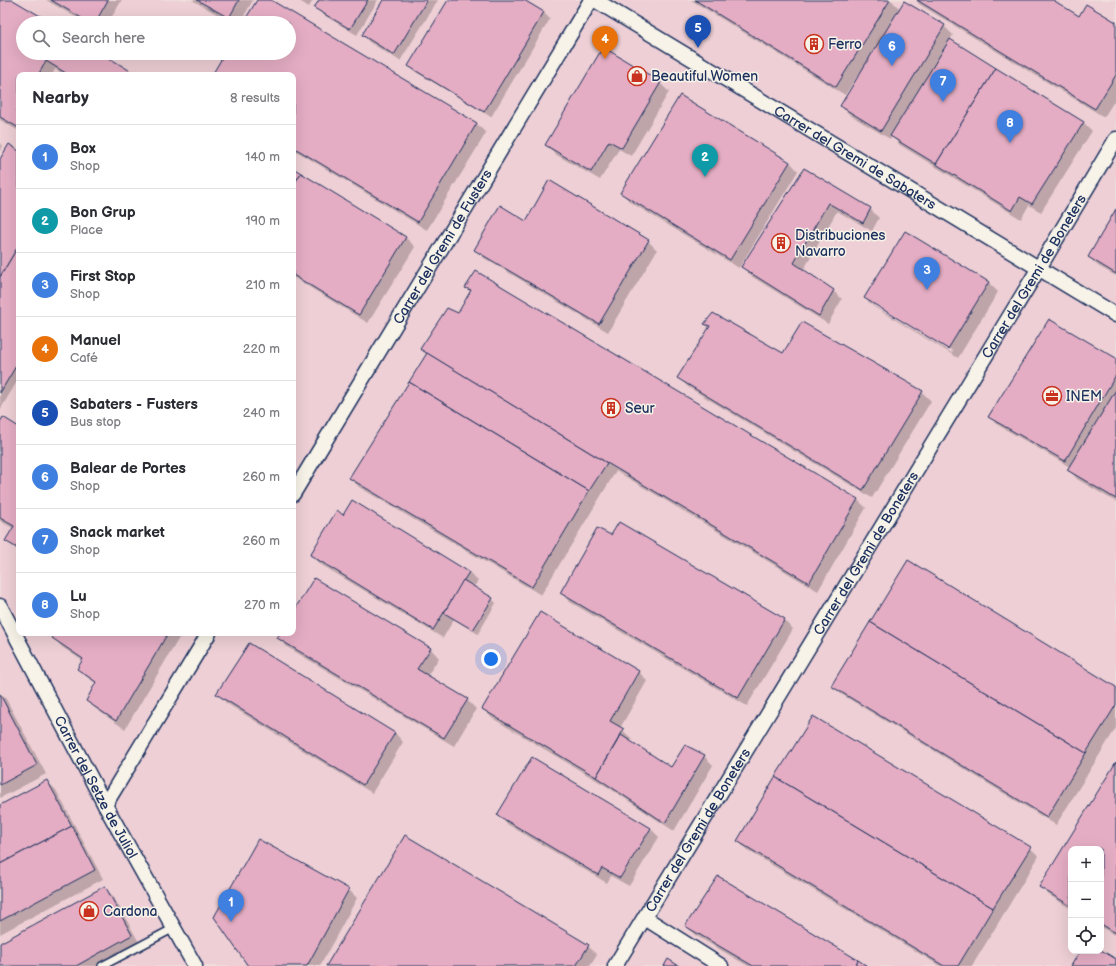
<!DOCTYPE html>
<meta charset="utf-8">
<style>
:root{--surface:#fff;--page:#f7f7f7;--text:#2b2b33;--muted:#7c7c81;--line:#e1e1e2;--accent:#c8321e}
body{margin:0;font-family:"Balsamiq Sans",sans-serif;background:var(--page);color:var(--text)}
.controls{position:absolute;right:12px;bottom:12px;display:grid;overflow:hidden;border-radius:8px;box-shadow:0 4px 16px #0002}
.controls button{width:36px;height:36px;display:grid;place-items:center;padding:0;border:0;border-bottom:1px solid var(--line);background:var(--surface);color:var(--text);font:20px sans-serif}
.you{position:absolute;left:491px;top:659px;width:14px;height:14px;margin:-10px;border:3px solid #fff;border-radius:50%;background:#1a73e8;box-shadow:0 0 0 6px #1a73e833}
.badge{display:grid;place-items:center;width:26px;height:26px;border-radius:50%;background:var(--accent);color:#fff;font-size:13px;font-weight:700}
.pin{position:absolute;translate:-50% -33px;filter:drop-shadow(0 1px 2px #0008)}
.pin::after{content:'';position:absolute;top:21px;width:14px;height:12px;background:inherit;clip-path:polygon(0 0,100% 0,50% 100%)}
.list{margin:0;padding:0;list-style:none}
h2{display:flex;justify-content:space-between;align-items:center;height:52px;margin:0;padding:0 16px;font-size:17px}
h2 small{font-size:13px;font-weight:400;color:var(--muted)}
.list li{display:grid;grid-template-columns:26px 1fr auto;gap:12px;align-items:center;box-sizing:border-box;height:64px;padding:0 16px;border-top:1px solid var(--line)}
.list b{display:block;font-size:15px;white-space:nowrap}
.list p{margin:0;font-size:13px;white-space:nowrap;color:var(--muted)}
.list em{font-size:13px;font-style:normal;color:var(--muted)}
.icon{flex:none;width:22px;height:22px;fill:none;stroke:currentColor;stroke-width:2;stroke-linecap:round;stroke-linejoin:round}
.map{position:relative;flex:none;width:1116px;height:966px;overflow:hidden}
.search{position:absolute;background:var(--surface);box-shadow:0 4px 16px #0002;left:16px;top:16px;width:280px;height:44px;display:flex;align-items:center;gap:10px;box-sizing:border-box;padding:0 14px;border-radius:22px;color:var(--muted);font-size:15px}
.panel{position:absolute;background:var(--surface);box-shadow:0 4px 16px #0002;left:16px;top:72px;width:280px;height:564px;border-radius:8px}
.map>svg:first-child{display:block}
</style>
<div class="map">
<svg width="1116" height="966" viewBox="0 0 1116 966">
<rect width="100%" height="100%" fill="#f1dedd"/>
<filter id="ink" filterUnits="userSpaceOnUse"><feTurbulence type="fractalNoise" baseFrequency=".025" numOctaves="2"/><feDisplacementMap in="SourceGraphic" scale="8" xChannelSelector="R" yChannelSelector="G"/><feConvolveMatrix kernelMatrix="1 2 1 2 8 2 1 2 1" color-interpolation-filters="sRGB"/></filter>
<g filter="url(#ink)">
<!-- built -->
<path fill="#edcfd5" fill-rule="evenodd" d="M0,0H1116V966H0ZM23,23H289V53H23ZM19,75H293V633H19ZM1071,849H1101V951H1071Z"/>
<!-- shadow -->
<g fill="#0003" fill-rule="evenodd">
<polygon points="0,0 10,0 49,23 23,23 23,53 98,53 135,75 65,75 55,69 52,75 19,75 19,131 0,120"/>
<polygon points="46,0 122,0 108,23 86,23"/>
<polygon points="192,0 253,0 240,23 232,23"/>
<polygon points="258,0 269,0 477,124 486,133 427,230 293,149 293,75 213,75 226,53 289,53 289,23 244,23"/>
<polygon points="298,0 313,0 309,7"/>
<polygon points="320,0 378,0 357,35 322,14 316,8"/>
<polygon points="384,0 438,0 400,61 369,42 363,35"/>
<polygon points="449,0 522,0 544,13 550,19 491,117 416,72 409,66"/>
<polygon points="691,0 891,0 900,9 944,26 953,35 950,40 1083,122 1092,131 1041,212 1029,205 1021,219 900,145 892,136 890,139 850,115 841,106 861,73 860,72 845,95"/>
<polygon points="916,0 1051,0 1080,17 1116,23 1116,98 1104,117 919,4"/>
<polygon points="603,48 660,83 669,92 631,156 619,149 600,180 555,154 546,145"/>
<polygon points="0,143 3,146 0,151"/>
<polygon points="19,152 19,378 0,410 0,161"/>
<polygon points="790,162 798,171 739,268 630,202 622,193"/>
<polygon points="293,169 406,238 415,247 368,323 293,277"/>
<polygon points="804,169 870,209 879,218 872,231 837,211 803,271 833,291 842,299 828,324 751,276 743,267"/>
<polygon points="549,181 648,241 657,250 608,332 484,258 475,250 527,222"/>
<polygon points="1116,211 1116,276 1098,266 1089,257"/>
<path d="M905,232L989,283L998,292L958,358L874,307L865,298ZM874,303L953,351L952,353L874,306Z"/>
<polygon points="476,272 858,500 866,508 818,591 616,471 541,595 359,487 350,478 427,355 421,348 458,314 471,292 466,288"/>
<polygon points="705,324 784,354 922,392 931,401 872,498 688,387 679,378 710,329"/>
<polygon points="1116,359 1116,502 1077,479 1069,470 1070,467 998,425 989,416"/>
<polygon points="0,424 19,428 19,552 6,540 13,528 0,521"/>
<polygon points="344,516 469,572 478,581 473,588 492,599 496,603 478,634 454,619 443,638 320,564 311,555"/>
<polygon points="314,579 431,649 439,658 427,676 467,700 476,709 454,746 287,647 278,638 281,633 293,633 293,614"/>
<polygon points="561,593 784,620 793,629 747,706 570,602"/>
<polygon points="57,633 182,633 125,729 96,709 87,700 97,684 87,677 78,668 83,661 62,647 54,638"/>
<polygon points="639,672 647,681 620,728 632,739 630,742 672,768 704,756 713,765 674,831 606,786 492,718 483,709"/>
<polygon points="833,685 1116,688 1116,728 1056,825 841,694"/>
<polygon points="0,693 6,699 46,774 0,798"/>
<polygon points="218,694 395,733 403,742 372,793 226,703"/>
<polygon points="1116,764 1116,936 1101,927 1101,849 1071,849 1071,909 1049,895 1041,887"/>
<polygon points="47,781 56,790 103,879 0,934 0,806"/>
<polygon points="498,815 650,828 659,837 629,886 611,876 607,883 507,824"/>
<polygon points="738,841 1030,848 1039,856 972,966 940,966 747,850"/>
<polygon points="104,887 113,896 140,944 100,966 0,966 0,945"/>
<polygon points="349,890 357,898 320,966 249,966"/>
<polygon points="686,926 866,966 748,966 695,935"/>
<polygon points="588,946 597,955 590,966 327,966"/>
</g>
<!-- building -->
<g fill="#e4adc3" stroke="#1b2f5e">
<polygon points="0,0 13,0 52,23 23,23 23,53 51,53 38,75 19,75 19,107 16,111 19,113 19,128 0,117"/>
<polygon points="51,0 108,0 95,23 90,23"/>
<polygon points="197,0 239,0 229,18"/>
<polygon points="257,0 271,0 477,123 418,222 293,147 293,75 212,75 225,53 289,53 289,23 243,23"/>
<polygon points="319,0 368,0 350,29 314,8"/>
<polygon points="383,0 427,0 394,55 362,35"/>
<polygon points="448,0 524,0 544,12 484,112 408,66"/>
<polygon points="695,0 890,0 836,87"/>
<polygon points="917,0 1053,0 1079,16 1086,4 1116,22 1116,75 1095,109"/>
<polygon points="904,1 945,25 881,131 840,106"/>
<polygon points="950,39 996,68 936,164 890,136"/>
<polygon points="603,47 661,82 622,148 609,141 591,172 545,145"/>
<polygon points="51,53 101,53 137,75 69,75 46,61"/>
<polygon points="996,68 1084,122 1032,204 1020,197 1012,211 936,164"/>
<polygon points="680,95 790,162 730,260 620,193"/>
<polygon points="9,144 19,151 19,245 0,277 0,159"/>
<polygon points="293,168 301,173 293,186"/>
<polygon points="804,168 871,208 863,223 828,203 794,263 834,290 819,316 741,267"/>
<polygon points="301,173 406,237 359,315 293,275 293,186"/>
<polygon points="549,180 649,240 599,324 474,250 500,205 526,221"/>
<polygon points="1116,209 1116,274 1088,257"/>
<polygon points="905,231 989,282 948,349 864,298"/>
<polygon points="19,245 19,361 0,393 0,277"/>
<polygon points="476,271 858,499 809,583 607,463 420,349 447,308 458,313 471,290 465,288"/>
<polygon points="713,313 783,353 802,322 923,391 863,490 677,378 710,326 704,324"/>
<polygon points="1049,319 1116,358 1116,375 1065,461 988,417"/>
<polygon points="427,353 607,463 589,491 409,382"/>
<polygon points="409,382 589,491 532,587 349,478"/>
<polygon points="1116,390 1116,499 1067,470"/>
<polygon points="3,417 19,427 19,549 5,541 14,526 0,518 0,422"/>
<polygon points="352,500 469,572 433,630 310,555 337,510 343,515"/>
<polygon points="619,522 785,619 738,698 560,593 597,528 611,535"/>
<polygon points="908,560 1116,687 1116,705 1086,753 870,622"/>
<polygon points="314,578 431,648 417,669 468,699 444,738 277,638 280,633 293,633 293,612"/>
<polygon points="463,580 493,598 473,630 444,613"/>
<polygon points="540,612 639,671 610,721 624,729 596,777 482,709"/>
<polygon points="870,622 1086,753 1047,817 831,686"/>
<polygon points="56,633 168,633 116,721 86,701 96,682 77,669 83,659 52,638"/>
<polygon points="249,643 395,733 363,785 216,694"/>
<polygon points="0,694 37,765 0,785"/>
<polygon points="813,716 1031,847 993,908 775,777"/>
<polygon points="621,735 671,767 685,745 705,755 665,823 596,777"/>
<polygon points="532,757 651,828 620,878 602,868 598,875 497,815"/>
<polygon points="1116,762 1116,933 1101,924 1101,849 1071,849 1071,906 1039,887"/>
<polygon points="775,777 993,908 958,966 944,966 737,841"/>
<polygon points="47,780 72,826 0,864 0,805"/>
<polygon points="72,826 95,870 0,921 0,864"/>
<polygon points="405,835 589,945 576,966 326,966"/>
<polygon points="258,839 349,889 307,966 248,966 214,917"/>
<polygon points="718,876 858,960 855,966 753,966 685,926"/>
<polygon points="105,886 132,935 76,966 0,966 0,943"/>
<polygon points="1101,950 1116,959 1116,966 1071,966 1080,951 1101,951"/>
<polygon points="668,959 679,966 664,966"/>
<polygon points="858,960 867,966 855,966"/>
</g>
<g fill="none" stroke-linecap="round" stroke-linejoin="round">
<defs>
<polyline id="lane" points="102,966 174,928"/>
<g id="street">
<path id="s1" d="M595,0L1116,315"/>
<path id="s2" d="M293,494L591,0"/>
<path id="s3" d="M0,606L105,805L195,966"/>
<polyline points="105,805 209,633"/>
<polyline points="645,918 721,966"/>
<path id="s4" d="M615,966L1039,268L1116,139"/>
</g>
</defs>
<!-- lane casing -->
<use href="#lane" stroke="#1b2f5e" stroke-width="10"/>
<!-- street casing -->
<use href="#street" stroke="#1b2f5e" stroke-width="17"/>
<!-- lane -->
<use href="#lane" stroke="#f7f3e8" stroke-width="7"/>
<!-- street -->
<use href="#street" stroke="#f7f3e8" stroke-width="14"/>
</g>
</g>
<!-- icons -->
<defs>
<symbol id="building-ring" viewBox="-11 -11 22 22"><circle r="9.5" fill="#f7f3e8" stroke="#c8321e" stroke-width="1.5"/><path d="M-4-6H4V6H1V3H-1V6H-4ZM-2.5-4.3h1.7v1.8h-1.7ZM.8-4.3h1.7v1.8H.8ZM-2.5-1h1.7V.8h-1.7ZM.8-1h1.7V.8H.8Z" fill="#c8321e"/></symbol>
<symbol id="shop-ring" viewBox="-11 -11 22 22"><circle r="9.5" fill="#f7f3e8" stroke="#c8321e" stroke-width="1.5"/><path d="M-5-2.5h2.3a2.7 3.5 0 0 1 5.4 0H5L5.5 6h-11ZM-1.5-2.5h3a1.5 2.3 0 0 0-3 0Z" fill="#c8321e"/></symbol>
<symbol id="office-ring" viewBox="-11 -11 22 22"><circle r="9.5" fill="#f7f3e8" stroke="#c8321e" stroke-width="1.5"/><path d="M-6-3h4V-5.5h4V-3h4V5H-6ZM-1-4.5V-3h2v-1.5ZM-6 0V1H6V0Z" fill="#c8321e"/></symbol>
</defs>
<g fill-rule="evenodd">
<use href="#building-ring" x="803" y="33" width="22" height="22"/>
<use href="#shop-ring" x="626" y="65" width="22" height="22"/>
<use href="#building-ring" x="770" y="232" width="22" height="22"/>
<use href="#office-ring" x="1041" y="385" width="22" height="22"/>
<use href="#building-ring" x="600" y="397" width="22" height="22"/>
<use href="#shop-ring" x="78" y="900" width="22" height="22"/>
</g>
<g text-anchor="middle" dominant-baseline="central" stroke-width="3" stroke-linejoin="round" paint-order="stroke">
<!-- poi labels -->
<g font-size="14" fill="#1b2f5e" stroke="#f7f3e8" text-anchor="start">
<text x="828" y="44">Ferro</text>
<text x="651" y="76">Beautiful Women</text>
<text x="795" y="235">Distribuciones<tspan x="795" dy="16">Navarro</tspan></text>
<text x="1066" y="396">INEM</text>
<text x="625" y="408">Seur</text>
<text x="103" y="911">Cardona</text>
</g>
<!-- street labels -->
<g font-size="14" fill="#1b2f5e" stroke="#f7f3e8">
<text stroke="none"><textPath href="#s1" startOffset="304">Carrer del Gremi de Sabaters</textPath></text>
<text stroke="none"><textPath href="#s2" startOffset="289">Carrer del Gremi de Fusters</textPath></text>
<text stroke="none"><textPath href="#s4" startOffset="807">Carrer del Gremi de Boneters</textPath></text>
<text stroke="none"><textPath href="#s4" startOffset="483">Carrer del Gremi de Boneters</textPath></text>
<text stroke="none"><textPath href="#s3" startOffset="205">Carrer del Setze de Juliol</textPath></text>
<text stroke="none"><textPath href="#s4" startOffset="159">Carrer del Gremi de Boneters</textPath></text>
</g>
</g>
</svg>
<div class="controls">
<button>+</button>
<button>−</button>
<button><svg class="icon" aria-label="locate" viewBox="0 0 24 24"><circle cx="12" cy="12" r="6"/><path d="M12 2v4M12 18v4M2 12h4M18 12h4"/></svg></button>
</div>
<div class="you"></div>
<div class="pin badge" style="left:231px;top:922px;background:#3f7fe0">1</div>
<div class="pin badge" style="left:705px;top:177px;background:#0f9aa8">2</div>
<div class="pin badge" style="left:927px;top:290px;background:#3f7fe0">3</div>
<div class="pin badge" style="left:605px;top:59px;background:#e8710a">4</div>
<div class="pin badge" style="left:698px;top:48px;background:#1a4fb4">5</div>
<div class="pin badge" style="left:892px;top:66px;background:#3f7fe0">6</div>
<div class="pin badge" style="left:943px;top:102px;background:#3f7fe0">7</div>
<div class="pin badge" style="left:1010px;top:143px;background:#3f7fe0">8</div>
<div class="search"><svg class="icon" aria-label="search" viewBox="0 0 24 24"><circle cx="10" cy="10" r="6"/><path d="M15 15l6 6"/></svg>Search here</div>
<section class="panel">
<h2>Nearby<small>8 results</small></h2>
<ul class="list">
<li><span class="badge" style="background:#3f7fe0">1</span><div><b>Box</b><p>Shop</p></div><em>140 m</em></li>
<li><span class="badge" style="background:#0f9aa8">2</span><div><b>Bon Grup</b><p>Place</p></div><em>190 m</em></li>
<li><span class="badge" style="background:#3f7fe0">3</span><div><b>First Stop</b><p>Shop</p></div><em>210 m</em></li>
<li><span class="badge" style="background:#e8710a">4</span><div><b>Manuel</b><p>Café</p></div><em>220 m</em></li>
<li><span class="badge" style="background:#1a4fb4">5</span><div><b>Sabaters - Fusters</b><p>Bus stop</p></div><em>240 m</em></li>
<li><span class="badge" style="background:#3f7fe0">6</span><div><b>Balear de Portes</b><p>Shop</p></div><em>260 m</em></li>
<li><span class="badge" style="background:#3f7fe0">7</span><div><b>Snack market</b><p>Shop</p></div><em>260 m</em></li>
<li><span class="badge" style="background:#3f7fe0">8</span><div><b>Lu</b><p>Shop</p></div><em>270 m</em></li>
</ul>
</section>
</div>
